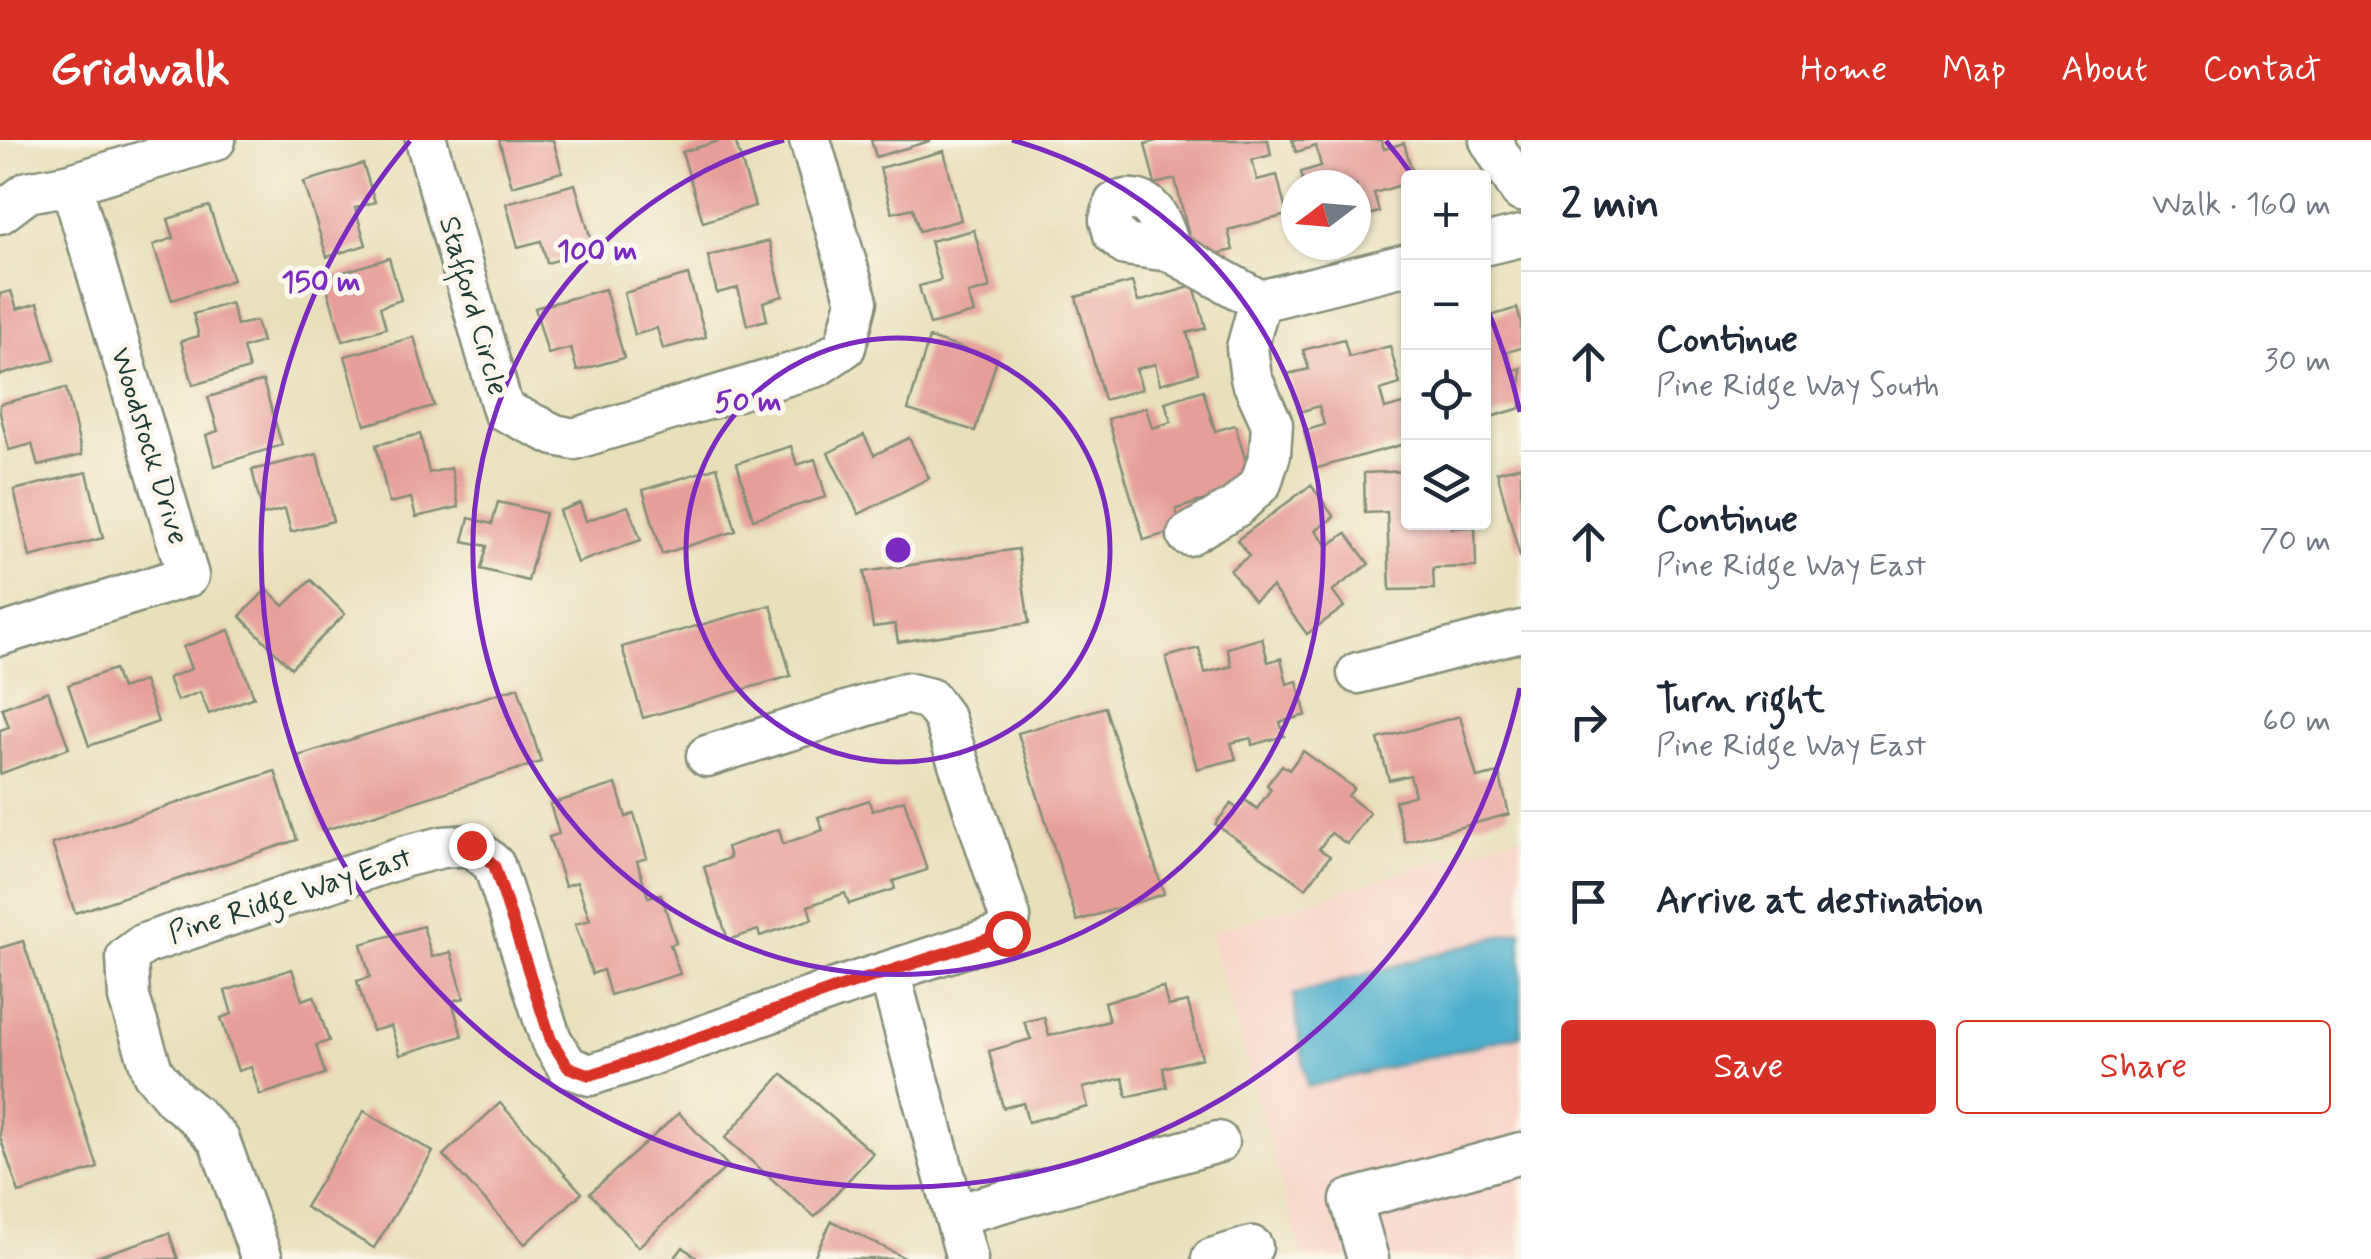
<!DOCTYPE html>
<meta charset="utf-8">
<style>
:root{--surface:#fff;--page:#f2f2f3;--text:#1f2937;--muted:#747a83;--line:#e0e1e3;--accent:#d93025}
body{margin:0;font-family:Mynerve,sans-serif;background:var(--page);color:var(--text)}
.controls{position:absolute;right:30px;top:30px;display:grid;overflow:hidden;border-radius:10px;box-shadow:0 2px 8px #0004}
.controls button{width:90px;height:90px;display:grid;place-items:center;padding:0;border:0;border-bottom:2px solid var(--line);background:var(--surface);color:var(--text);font:50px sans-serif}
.compass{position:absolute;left:1281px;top:30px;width:90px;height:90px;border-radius:50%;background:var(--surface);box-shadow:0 2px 8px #0004;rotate:254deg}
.stop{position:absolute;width:30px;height:30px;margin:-22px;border:8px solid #d93025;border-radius:50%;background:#fff}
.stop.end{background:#d93025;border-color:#fff;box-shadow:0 2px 10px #0008}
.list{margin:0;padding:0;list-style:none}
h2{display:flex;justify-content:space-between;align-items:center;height:130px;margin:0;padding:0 40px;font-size:42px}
h2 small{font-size:32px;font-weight:400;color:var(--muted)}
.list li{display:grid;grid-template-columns:65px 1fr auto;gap:30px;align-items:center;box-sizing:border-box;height:180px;padding:0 40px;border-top:2px solid var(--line)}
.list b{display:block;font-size:38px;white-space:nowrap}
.list p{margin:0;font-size:32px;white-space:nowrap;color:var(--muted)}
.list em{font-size:32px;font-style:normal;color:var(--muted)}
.actions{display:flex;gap:20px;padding:30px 40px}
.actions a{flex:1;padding:22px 0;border:2px solid var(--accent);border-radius:10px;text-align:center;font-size:35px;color:var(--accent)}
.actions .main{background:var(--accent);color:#fff}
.icon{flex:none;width:55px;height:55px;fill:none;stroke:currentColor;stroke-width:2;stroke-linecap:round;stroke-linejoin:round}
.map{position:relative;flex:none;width:1521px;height:1119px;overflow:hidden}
header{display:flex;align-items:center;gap:60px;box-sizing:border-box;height:140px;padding:0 50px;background:var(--accent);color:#fff}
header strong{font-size:48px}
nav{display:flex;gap:55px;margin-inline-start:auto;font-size:35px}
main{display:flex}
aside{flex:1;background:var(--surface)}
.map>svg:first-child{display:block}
</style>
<header>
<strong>Gridwalk</strong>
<nav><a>Home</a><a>Map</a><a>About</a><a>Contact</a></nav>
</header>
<main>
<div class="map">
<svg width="1521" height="1119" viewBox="0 0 1521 1119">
<rect width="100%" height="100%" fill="#fbf7ec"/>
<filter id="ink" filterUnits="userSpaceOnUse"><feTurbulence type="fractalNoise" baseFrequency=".01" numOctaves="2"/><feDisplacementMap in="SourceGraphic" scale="20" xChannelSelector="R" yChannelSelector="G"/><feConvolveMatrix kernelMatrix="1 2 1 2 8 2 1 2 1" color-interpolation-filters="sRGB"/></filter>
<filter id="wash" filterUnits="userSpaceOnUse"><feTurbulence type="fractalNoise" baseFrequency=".0048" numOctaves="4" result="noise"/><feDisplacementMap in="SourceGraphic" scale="40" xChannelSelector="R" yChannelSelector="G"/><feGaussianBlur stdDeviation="2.25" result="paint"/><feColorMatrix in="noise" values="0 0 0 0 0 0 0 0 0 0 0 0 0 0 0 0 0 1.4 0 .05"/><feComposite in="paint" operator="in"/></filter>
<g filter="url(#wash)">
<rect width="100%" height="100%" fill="#e8e0bb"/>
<!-- built -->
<polygon fill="#f7d1c7" points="1521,695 1521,790 1294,856 1307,946 1521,895 1521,1119 1303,1119 1210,792"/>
<!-- water -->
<polygon fill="#4dafcc" stroke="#367680" stroke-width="2.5" points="1521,790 1521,895 1307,947 1293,855"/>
<g id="blocks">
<!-- building -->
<g fill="#e69e9a">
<polygon points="499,0 553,0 562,32 512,46"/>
<polygon points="722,0 735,0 755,66 703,82 682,12"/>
<polygon points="871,0 929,0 930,1 876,17"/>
<polygon points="1160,0 1268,0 1271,15 1252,20 1257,40 1277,35 1287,75 1228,90 1233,110 1195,120 1175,39 1155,44 1145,4"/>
<polygon points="1292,0 1381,0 1384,9 1404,3 1414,38 1408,38 1408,43 1374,53 1379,72 1356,78 1356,45 1304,45 1301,32 1321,26 1316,6 1296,12"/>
<polygon points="944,11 961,80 919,91 913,68 892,73 880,28"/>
<polygon points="363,24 375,62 355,68 366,105 327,117 304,42"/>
<polygon points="575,44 594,110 547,123 541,101 518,107 506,63"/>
<polygon points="209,66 233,140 172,160 153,105 174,98 168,79"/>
<polygon points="974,90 990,148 968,154 974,173 930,185 919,146 941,140 930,101"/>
<polygon points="769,101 783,156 763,162 767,180 747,185 738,148 717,153 708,116"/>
<polygon points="389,118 401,160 380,167 386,188 343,201 324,138"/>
<polygon points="688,135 706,197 663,209 657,188 635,195 624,153"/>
<polygon points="1132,142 1138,162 1194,146 1206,188 1187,193 1198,233 1160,244 1155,224 1136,229 1142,249 1104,260 1076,157"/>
<polygon points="605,149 624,218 577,231 571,208 548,214 535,168"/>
<polygon points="11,151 17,169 38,163 55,220 0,235 0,154"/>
<polygon points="231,163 237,185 256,181 262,202 243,208 249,229 193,245 181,201 199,196 193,174"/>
<polygon points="1517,168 1521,183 1521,208 1507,212 1512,231 1521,228 1521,268 1484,279 1484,178"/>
<polygon points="414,197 434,266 365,285 345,216"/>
<polygon points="929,198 997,219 975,291 908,270"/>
<polygon points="1344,199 1349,217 1390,206 1400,244 1380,250 1385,269 1406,263 1408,273 1408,303 1314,329 1304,291 1324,285 1319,266 1299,272 1288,234 1309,229 1303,210"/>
<polygon points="263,241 282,305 215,326 206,295 218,291 208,257"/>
<polygon points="66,248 82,315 38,326 32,304 9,310 0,273 0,264"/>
<polygon points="1203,250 1215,291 1235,285 1253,345 1176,369 1182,389 1144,400 1108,279 1146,267 1152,288 1171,282 1165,262"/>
<polygon points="420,294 429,333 451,328 459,367 416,377 411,358 389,363 376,305"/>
<polygon points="864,295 874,315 909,298 929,338 859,374 828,313"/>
<polygon points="791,306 797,325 815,319 826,357 753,379 737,323"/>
<polygon points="317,314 333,381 291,392 285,369 263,375 252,330"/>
<polygon points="1521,326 1521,417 1520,417 1497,332"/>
<polygon points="717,327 736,391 662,414 643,350"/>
<polygon points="1408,331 1408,382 1452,382 1452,388 1475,387 1476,427 1433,428 1434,449 1390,450 1387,372 1365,373 1364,333"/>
<polygon points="87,332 103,398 30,417 14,350"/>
<polygon points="1311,345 1334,377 1316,390 1328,406 1346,393 1369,424 1332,451 1344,467 1307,494 1272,447 1254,461 1230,430 1249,416 1237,400"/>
<polygon points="498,362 545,373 528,441 481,429 487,406 463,401 469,378 492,384"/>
<polygon points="580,363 586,381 628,366 641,400 577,423 559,371"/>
<polygon points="1018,409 1029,483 898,502 895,484 873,487 864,432"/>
<polygon points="311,440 345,474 291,528 240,476 267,449 284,466"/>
<polygon points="771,465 791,536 643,578 622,507"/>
<polygon points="229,490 254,557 209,574 200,552 177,561 168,538 191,529 183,507"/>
<polygon points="1262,498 1268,522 1281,518 1287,544 1297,541 1306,575 1280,582 1284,596 1252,605 1251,598 1231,603 1236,619 1197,629 1166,517 1199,508 1205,533 1232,526 1227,508"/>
<polygon points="114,529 121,549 144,541 158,582 89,606 68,545"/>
<polygon points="518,547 541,622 322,691 298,616"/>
<polygon points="48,551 69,608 0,634 0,590 9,587 2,568"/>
<polygon points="1105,567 1164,754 1077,781 1018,593"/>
<polygon points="1460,576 1477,638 1499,633 1509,674 1405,702 1395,661 1415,655 1410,635 1389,640 1378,599"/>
<polygon points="1303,611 1354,648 1348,656 1370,673 1347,704 1331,693 1319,709 1330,716 1306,748 1215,684 1231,664 1238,669 1245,660 1257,669 1271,649 1267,645 1282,625 1289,630"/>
<polygon points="275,631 297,700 75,773 52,704"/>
<polygon points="616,644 626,677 634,674 647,718 637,721 648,757 661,754 676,803 670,805 680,834 610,855 603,830 592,834 575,784 590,780 577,742 565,746 549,697 559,694 550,664"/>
<polygon points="869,660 872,671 904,660 927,730 893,741 895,749 849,764 845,753 808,766 812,779 760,796 758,790 728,800 704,727 730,718 727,707 779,689 783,704 823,690 818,677"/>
<polygon points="423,786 432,817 451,812 464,858 452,861 462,896 400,915 391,886 372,891 357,841 370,837 361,804"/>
<polygon points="23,801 98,1028 19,1053 0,997 0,808"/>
<polygon points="292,829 302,860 314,856 329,901 316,905 325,934 260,955 251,927 238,931 221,878 232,874 225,851"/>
<polygon points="1163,847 1168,866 1188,862 1202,918 1163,928 1167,947 1127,957 1123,938 1083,948 1088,967 1028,982 1023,963 1003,968 989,911 1031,899 1024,882 1044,877 1049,896 1109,881 1104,862"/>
<polygon points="782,934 873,1013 815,1077 725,998"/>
<polygon points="500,963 582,1053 525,1104 443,1015"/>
<polygon points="364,971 433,1012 374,1108 305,1067"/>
<polygon points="679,973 728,1026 638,1107 590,1053"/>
<polygon points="832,1081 907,1119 813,1119"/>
<polygon points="169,1093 178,1119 93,1119 93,1118"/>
<polygon points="683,1107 698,1119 674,1119"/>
</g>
</g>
</g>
<g filter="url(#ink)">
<use href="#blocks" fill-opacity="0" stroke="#848e78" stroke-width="2.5"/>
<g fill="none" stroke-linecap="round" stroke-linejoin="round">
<defs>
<g id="minor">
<polyline points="426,0 503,270 555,295 574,299 817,226 845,207 857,161 810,0"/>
<polyline points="1490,0 1521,51"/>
<polyline points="0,73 28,52 71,44 215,0"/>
<polyline points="1484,105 1521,96"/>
<path d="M1170,111C1163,83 1151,49 1115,63L1110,80L1114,94L1126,105L1170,111L1260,161"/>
<polyline points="1260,161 1408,124"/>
<polyline points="1188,395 1237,366 1261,343 1270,314 1272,284 1251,238 1247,208 1260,161"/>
<polyline points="0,495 188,436 71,44"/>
<polyline points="1358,533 1521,491"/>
<polyline points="889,832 967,1119"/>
<polyline points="955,1075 1218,1002"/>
<polyline points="262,1119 219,1000 196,976 175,959 153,933 129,858 127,817 144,804 406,716 443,707 471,705 494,725 551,900 568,927 590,935 628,923 835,849 1007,793 1010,777 944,578 930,559 906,553 707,616"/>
<polyline points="1212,1119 1252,1107"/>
<polyline points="1368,1119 1351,1060 1521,1013"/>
</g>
</defs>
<!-- minor casing -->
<use href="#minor" stroke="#848e78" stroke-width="45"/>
<!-- minor -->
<use href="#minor" stroke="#fff" stroke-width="40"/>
</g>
</g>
<g fill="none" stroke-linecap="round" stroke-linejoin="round" filter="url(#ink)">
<!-- route -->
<polyline stroke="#d93025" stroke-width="12" points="471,705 494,725 551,900 568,927 590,935 628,923 835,849 1007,793"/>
</g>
<!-- distance rings -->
<g fill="none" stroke="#7b2cbf" stroke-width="5">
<circle cx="898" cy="410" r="212"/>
<path d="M1012 0A425 425 0 1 1 784 0"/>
<path d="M1520 548A637 637 0 1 1 410 1M1386 1A637 637 0 0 1 1413 36M1484 161A637 637 0 0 1 1520 272"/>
</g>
<g text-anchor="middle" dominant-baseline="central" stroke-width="10" stroke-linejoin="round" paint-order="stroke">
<!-- street labels -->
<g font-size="30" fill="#1f3d34" stroke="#fbf7ec">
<text transform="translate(473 166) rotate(74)">Stafford Circle</text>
<text transform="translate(149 306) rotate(73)">Woodstock Drive</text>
<text transform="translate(290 756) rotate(-18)">Pine Ridge Way East</text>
</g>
</g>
<circle cx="898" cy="410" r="15" fill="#7b2cbf" stroke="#fbf7ec" stroke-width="5"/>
<g font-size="30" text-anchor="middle" font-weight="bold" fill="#7b2cbf" stroke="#fbf7ec" stroke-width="10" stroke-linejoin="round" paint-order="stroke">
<text x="597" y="120">100 m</text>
<text x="321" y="151">150 m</text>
<text x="748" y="271">50 m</text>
</g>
</svg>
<div class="controls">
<button>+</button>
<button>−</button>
<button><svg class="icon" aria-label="locate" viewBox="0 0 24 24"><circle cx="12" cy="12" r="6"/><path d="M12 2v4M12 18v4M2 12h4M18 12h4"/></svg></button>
<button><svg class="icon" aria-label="layers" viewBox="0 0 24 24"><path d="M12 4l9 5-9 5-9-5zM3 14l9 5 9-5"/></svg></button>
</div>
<svg class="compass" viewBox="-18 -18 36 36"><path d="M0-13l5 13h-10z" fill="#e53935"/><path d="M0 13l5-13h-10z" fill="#747a83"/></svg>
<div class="stop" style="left:1007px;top:793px"></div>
<div class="stop end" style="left:471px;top:705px"></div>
</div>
<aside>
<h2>2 min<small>Walk · 160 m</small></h2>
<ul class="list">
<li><svg class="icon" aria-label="ahead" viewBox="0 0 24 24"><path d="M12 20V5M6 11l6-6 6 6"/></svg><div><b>Continue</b><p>Pine Ridge Way South</p></div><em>30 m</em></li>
<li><svg class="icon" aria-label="ahead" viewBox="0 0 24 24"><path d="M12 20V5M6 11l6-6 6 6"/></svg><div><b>Continue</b><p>Pine Ridge Way East</p></div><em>70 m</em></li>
<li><svg class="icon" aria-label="right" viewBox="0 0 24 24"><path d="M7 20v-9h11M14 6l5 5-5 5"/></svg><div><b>Turn right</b><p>Pine Ridge Way East</p></div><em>60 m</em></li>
<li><svg class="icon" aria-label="arrive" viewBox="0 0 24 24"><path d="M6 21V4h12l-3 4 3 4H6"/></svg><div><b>Arrive at destination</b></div></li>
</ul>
<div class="actions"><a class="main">Save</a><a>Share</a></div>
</aside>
</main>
